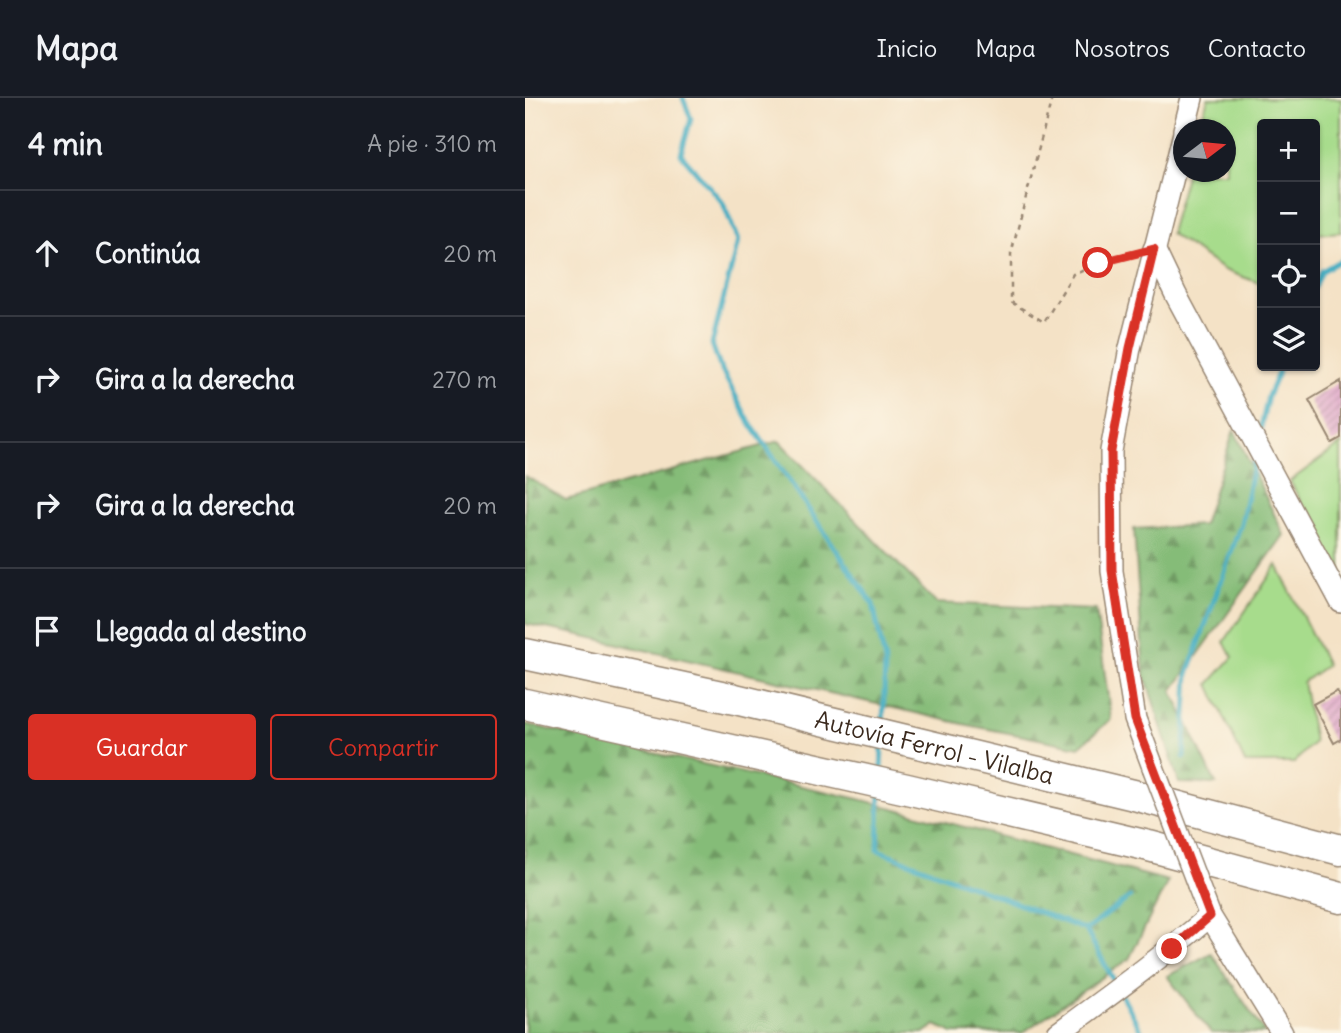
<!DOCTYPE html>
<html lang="es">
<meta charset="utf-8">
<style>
:root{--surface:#171b24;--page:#20242c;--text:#f1f3f6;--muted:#9ea1a6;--line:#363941;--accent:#d93025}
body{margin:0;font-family:Delius,sans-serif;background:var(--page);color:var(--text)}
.controls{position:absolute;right:21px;top:21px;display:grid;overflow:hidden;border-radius:7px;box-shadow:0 2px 5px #0004}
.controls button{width:63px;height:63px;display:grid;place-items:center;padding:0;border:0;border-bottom:2px solid var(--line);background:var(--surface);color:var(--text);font:35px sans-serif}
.compass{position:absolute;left:648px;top:21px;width:63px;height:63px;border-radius:50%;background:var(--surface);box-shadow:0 2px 5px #0004;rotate:74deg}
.stop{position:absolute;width:21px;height:21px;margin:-16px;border:5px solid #d93025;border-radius:50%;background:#fff}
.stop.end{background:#d93025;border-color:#fff;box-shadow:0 2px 7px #0008}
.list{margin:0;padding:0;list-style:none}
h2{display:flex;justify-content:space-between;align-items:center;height:91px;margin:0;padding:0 28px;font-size:30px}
h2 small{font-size:23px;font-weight:400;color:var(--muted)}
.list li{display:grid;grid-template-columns:46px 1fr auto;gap:21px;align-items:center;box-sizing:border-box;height:126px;padding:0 28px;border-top:2px solid var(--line)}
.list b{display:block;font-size:26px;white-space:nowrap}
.list em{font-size:23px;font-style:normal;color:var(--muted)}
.actions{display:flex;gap:14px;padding:21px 28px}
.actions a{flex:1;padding:16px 0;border:2px solid var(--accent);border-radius:7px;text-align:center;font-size:24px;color:var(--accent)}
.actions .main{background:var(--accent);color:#fff}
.icon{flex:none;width:38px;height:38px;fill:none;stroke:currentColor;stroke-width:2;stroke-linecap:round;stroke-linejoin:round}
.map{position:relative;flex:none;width:816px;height:935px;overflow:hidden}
header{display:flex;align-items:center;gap:42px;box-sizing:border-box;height:98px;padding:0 35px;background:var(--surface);border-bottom:2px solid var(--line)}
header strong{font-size:33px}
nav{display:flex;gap:38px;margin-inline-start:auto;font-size:24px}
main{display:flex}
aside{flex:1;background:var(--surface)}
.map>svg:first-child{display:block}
</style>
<header>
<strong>Mapa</strong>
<nav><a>Inicio</a><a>Mapa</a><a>Nosotros</a><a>Contacto</a></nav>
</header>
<main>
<aside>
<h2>4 min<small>A pie · 310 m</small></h2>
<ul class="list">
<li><svg class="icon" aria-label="ahead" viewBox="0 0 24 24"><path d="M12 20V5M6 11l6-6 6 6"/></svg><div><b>Continúa</b></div><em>20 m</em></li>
<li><svg class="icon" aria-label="right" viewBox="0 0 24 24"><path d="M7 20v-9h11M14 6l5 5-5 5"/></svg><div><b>Gira a la derecha</b></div><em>270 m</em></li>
<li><svg class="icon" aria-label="right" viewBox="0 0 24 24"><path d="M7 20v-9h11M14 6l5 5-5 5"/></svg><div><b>Gira a la derecha</b></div><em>20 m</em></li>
<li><svg class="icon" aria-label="arrive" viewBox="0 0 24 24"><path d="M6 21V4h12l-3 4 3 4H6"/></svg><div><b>Llegada al destino</b></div></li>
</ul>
<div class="actions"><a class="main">Guardar</a><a>Compartir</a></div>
</aside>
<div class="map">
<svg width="816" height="935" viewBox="0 0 816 935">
<defs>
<pattern id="forest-firs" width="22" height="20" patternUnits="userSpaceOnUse" patternTransform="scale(1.75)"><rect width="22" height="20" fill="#85bc78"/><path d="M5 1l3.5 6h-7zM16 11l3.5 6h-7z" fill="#6e9962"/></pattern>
<pattern id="building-hatch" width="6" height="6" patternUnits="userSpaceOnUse" patternTransform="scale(1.75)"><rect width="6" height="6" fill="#e0a9ca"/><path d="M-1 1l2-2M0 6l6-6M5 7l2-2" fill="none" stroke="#b78aa3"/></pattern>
</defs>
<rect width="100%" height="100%" fill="#fcf5e5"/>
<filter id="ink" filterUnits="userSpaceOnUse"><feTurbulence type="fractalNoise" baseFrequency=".0143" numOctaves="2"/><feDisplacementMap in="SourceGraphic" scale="14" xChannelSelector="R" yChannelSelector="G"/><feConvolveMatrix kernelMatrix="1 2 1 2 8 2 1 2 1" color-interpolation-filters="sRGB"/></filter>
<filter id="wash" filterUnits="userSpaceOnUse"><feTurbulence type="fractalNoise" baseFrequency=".00686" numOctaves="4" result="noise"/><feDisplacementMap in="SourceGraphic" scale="28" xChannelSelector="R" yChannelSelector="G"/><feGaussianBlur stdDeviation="1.57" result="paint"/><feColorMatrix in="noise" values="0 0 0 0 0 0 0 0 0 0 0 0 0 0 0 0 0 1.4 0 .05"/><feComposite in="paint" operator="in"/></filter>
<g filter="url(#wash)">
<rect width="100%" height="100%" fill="#f4e2c6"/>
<!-- grass -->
<g fill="#a7dc8c" stroke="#718355" stroke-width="2">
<polygon points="683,0 816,0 816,134 790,136 790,26 737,26 737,186 699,172 645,135 662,74 701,74 701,32 674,31"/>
<polygon points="816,346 816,482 765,383"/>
<polygon points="752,467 802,567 778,584 789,644 769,665 720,665 684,586 708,559 699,544"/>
</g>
<!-- forest -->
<g fill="url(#forest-firs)" stroke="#60734b" stroke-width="2">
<polygon points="709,332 759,437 647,593 691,686 654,685 619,574 609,431 678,427"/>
<polygon points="254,343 411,505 571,512 586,621 554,649 438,626 55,537 0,526 0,378 41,402"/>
<polygon points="0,626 334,701 643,783 604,861 497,935 428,935 411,927 399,935 0,935"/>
<polygon points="686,855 734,926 740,935 686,935 642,878"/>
</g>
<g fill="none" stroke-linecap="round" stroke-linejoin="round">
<!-- stream -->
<g stroke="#42adc2" stroke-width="5">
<polyline points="158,0 166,21 156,56 198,105 213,143 187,246 195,269 225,325 348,506 360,564 358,628"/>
<polyline points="790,189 797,173 816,162"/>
<polyline points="734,338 743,298 756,268"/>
<polyline points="659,659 663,576 716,426 730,358"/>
<polyline points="356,677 357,644"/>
<polyline points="355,693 353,752 561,832"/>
<polyline points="590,885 561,832 605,799"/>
<polyline points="595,894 617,935"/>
</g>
</g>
<g id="blocks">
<!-- building -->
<g fill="url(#building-hatch)">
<polygon points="816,283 816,340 807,345 784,302"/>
<polygon points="812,593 816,600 816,641 809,645 788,606"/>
</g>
</g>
</g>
<g filter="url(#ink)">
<use href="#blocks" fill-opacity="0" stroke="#988672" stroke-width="2"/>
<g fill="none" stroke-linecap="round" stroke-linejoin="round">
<defs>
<g id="minor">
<polyline points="659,32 667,0"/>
<polyline points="629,151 651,197 816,504"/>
<polyline points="628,669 610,621 587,473 586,353 605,250 659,35"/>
<polyline points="673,787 685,818 757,935"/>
<path d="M533,935C585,897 636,860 685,818"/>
</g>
<g id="highway">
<path id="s1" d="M0,556L210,601L613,698L816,752"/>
<polyline points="0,606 382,691 624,748 816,800"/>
</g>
</defs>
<!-- minor casing -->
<use href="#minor" stroke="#988672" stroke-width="24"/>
<!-- highway casing -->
<use href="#highway" stroke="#988672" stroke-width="33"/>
<!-- path -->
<polyline stroke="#988672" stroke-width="2.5" stroke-dasharray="5 5" stroke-linecap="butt" points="527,0 486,156 486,204 519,224 548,176 573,165 609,156"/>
<!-- minor -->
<use href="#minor" stroke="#fff" stroke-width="21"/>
<!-- highway -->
<use href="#highway" stroke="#fff" stroke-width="30"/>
<defs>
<polyline id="minor-bridge" points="628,669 673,787"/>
</defs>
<!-- minor-bridge casing -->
<use href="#minor-bridge" stroke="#988672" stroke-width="24" stroke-linecap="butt"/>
<!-- minor-bridge -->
<use href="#minor-bridge" stroke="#fff" stroke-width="21"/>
</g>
</g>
<g fill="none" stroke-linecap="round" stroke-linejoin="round" filter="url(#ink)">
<!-- route -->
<polyline stroke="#d93025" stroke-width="9" points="573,165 629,151 605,250 586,353 587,472 610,621 685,818 647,851"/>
</g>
<g text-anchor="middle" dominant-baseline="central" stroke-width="7" stroke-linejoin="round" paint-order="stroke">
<!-- street labels -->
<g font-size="24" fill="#3b2a1e" stroke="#fcf5e5">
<text stroke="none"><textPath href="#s1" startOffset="420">Autovía Ferrol - Vilalba</textPath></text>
</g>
</g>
</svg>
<div class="controls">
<button>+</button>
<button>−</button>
<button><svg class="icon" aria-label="locate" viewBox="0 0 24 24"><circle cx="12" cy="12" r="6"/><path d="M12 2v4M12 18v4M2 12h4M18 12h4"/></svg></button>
<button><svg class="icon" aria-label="layers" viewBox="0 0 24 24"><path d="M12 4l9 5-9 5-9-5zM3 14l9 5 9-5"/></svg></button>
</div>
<svg class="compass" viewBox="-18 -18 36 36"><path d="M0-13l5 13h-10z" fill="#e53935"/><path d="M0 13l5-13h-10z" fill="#9ea1a6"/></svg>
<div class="stop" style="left:573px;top:165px"></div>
<div class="stop end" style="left:647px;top:851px"></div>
</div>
</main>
